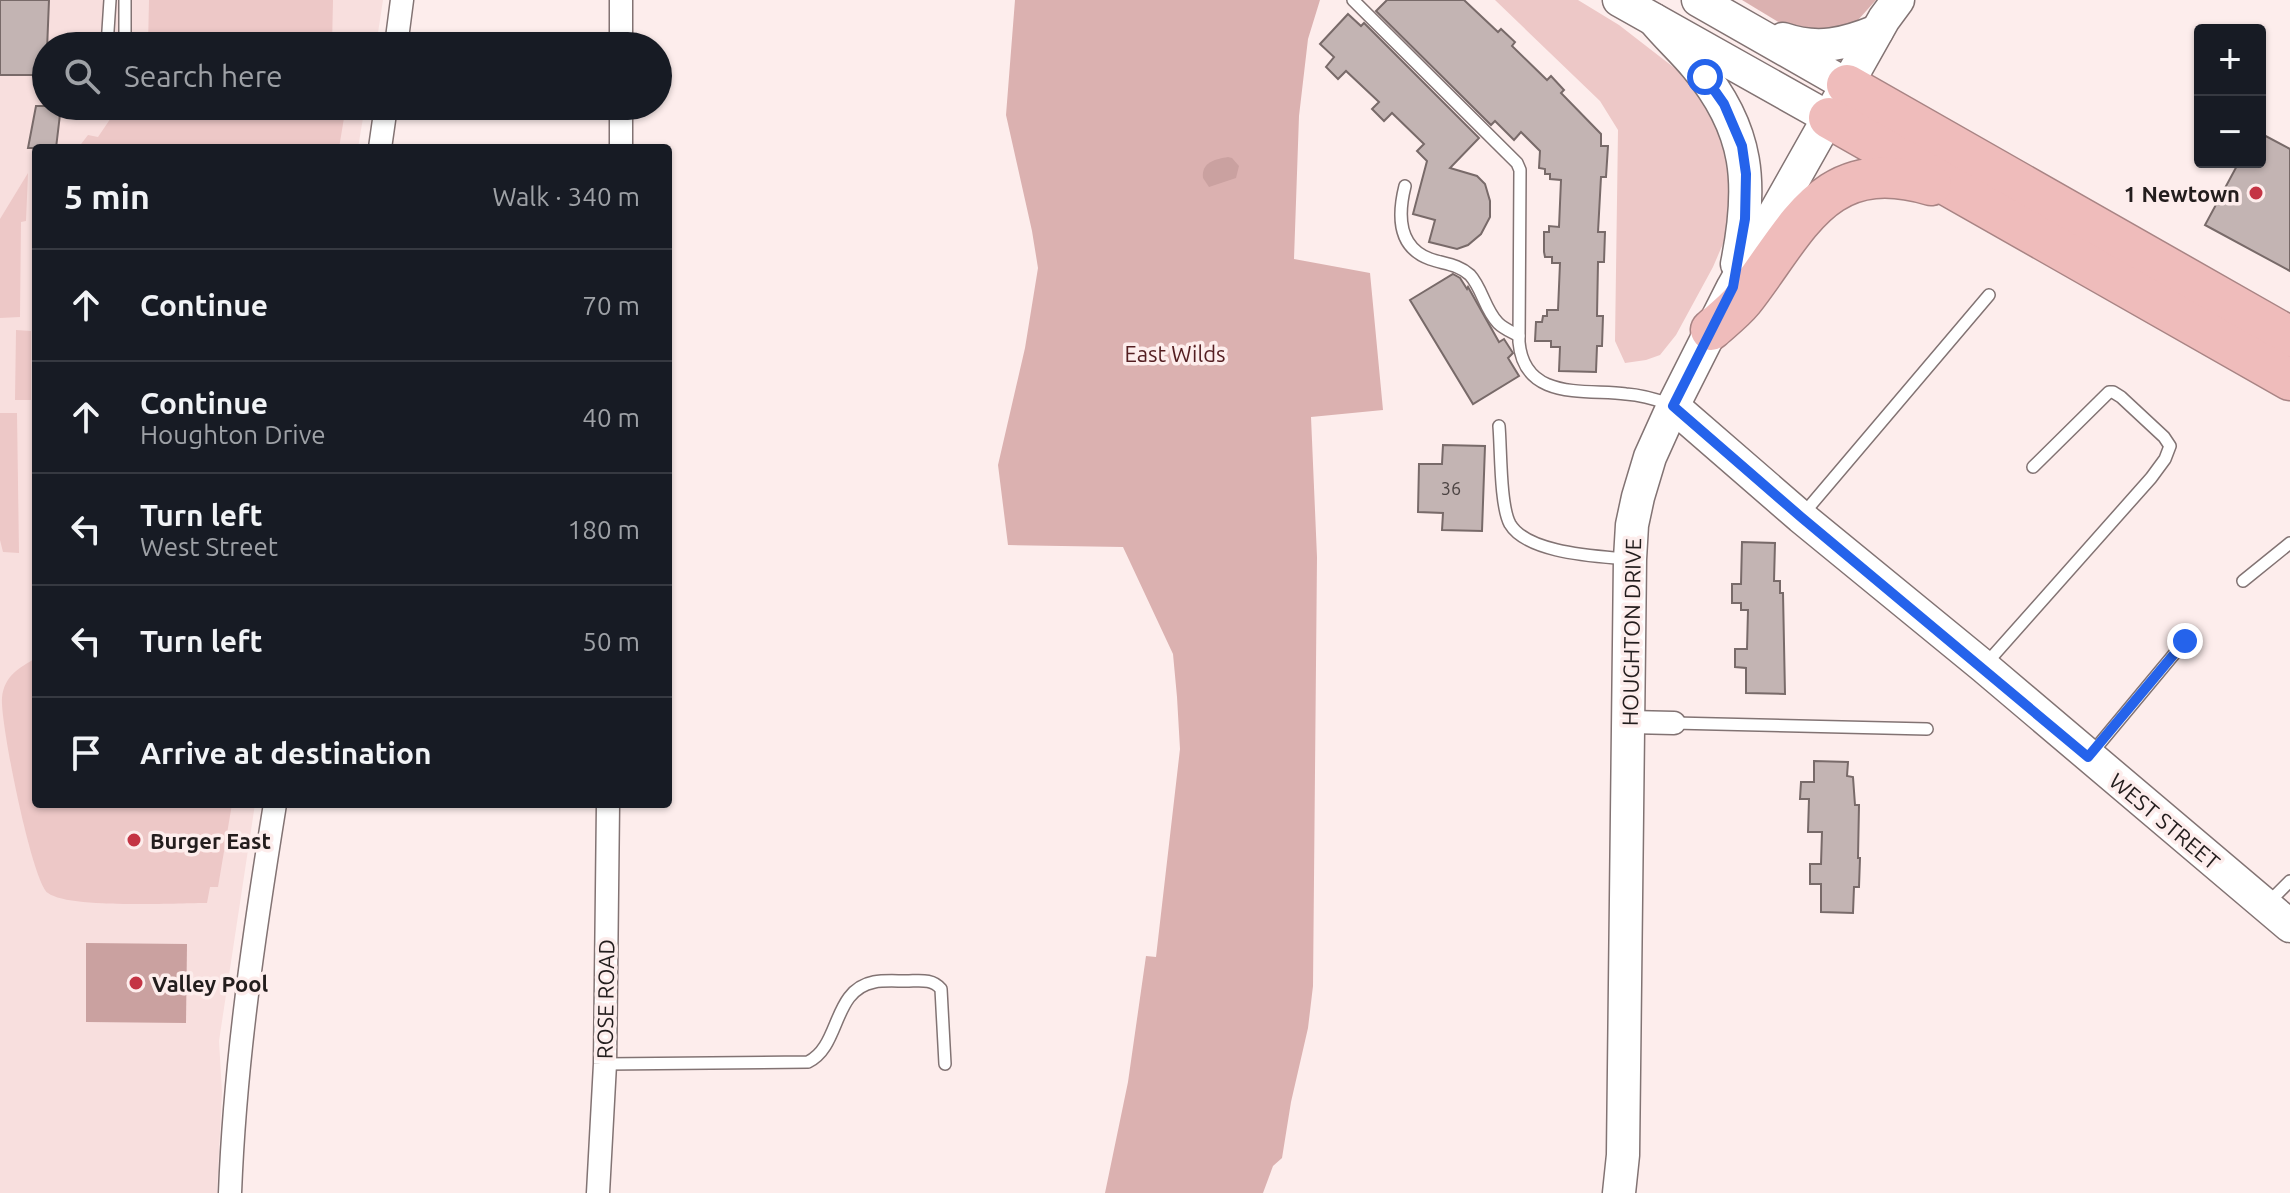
<!DOCTYPE html>
<meta charset="utf-8">
<style>
:root{--surface:#171b24;--page:#20242c;--text:#f1f3f6;--muted:#9ea1a6;--line:#363941}
body{margin:0;font-family:Ubuntu,sans-serif;background:var(--page);color:var(--text)}
.controls{position:absolute;right:24px;top:24px;display:grid;overflow:hidden;border-radius:8px;box-shadow:0 2px 6px #0004}
.controls button{width:72px;height:72px;display:grid;place-items:center;padding:0;border:0;border-bottom:2px solid var(--line);background:var(--surface);color:var(--text);font:40px sans-serif}
.stop{position:absolute;width:24px;height:24px;margin:-18px;border:6px solid #2563eb;border-radius:50%;background:#fff}
.stop.end{background:#2563eb;border-color:#fff;box-shadow:0 2px 8px #0008}
.list{margin:0;padding:0;list-style:none}
h2{display:flex;justify-content:space-between;align-items:center;height:104px;margin:0;padding:0 32px;font-size:34px}
h2 small{font-size:26px;font-weight:400;color:var(--muted)}
.list li{display:grid;grid-template-columns:52px 1fr auto;gap:24px;align-items:center;box-sizing:border-box;height:112px;padding:0 32px;border-top:2px solid var(--line)}
.list b{display:block;font-size:30px;white-space:nowrap}
.list p{margin:0;font-size:26px;white-space:nowrap;color:var(--muted)}
.list em{font-size:26px;font-style:normal;color:var(--muted)}
.icon{flex:none;width:44px;height:44px;fill:none;stroke:currentColor;stroke-width:2;stroke-linecap:round;stroke-linejoin:round}
.map{position:relative;flex:none;width:2290px;height:1193px;overflow:hidden}
.search{position:absolute;background:var(--surface);box-shadow:0 2px 6px #0004;left:32px;top:32px;width:640px;height:88px;display:flex;align-items:center;gap:20px;box-sizing:border-box;padding:0 28px;border-radius:44px;color:var(--muted);font-size:30px}
.panel{position:absolute;background:var(--surface);box-shadow:0 2px 6px #0004;left:32px;top:144px;width:640px;height:664px;border-radius:8px}
.map>svg:first-child{display:block}
</style>
<div class="map">
<svg width="2290" height="1193" viewBox="0 0 2290 1193">
<rect width="100%" height="100%" fill="#fdedec"/>
<!-- built -->
<polygon fill="#f8dfde" points="0,0 383,0 376,46 46,46 46,106 365,106 358,148 36,148 36,804 255,804 219,1041 222,1092 217,1193 0,1193"/>
<!-- green -->
<g fill="#edc8c7">
<polygon points="149,0 333,0 332,46 148,46"/>
<polygon points="1495,0 1578,0 1619,25 1681,73 1705,102 1728,142 1732,169 1728,232 1713,267 1676,335 1660,355 1646,360 1625,363 1615,341 1618,130 1600,101"/>
<polygon points="119,106 345,112 339,148 78,148 88,135 98,137"/>
<polygon points="32,172 36,174 36,547 32,548"/>
<polygon points="28,173 26,221 21,222 20,317 0,318 0,219"/>
<polygon points="16,330 31,331 31,400 15,400"/>
<polygon points="0,413 17,413 19,553 3,552 0,540"/>
<path d="M36,658V804H232L218,887H210L207,903C176,903 69,909 48,893C32,882 0,722 2,698C4,676 19,668 36,658Z"/>
</g>
<!-- forest -->
<g fill="#dbb1b0">
<polygon points="1015,0 1320,0 1308,39 1299,116 1294,259 1370,273 1383,410 1311,417 1317,557 1313,986 1308,1028 1291,1102 1282,1158 1273,1166 1263,1193 1105,1193 1128,1082 1146,956 1156,957 1180,749 1177,697 1173,654 1123,547 1008,545 998,465 1025,348 1038,268 1032,231 1006,115"/>
<polygon points="1742,0 1876,0 1858,20 1831,38 1785,26"/>
</g>
<!-- water -->
<g fill="#caa1a0">
<path d="M1228,157L1232,158L1239,166L1236,178L1209,187L1203,178C1201,162 1216,159 1228,157Z"/>
<polygon points="86,943 187,944 186,1023 86,1022"/>
</g>
<!-- building -->
<g fill="#c3b4b3" stroke="#786a69" stroke-width="2">
<polygon points="0,0 49,0 46,75 0,75"/>
<polygon points="1387,0 1464,0 1498,32 1501,29 1515,42 1512,46 1547,80 1551,76 1564,90 1561,93 1601,134 1601,146 1608,146 1606,177 1601,177 1598,232 1605,232 1604,262 1598,262 1597,316 1603,316 1602,346 1597,346 1596,372 1559,371 1560,347 1551,347 1551,341 1535,341 1536,322 1542,322 1543,316 1547,316 1547,310 1558,310 1560,263 1552,263 1552,257 1545,257 1544,252 1544,232 1549,232 1549,226 1559,227 1561,180 1550,179 1550,174 1545,174 1545,169 1539,168 1540,151 1521,132 1514,140 1495,121 1491,125 1376,11"/>
<polygon points="1348,14 1361,26 1364,23 1479,138 1450,168 1477,176 1485,184 1490,201 1490,217 1481,234 1468,245 1457,249 1429,242 1435,220 1413,214 1427,161 1417,151 1424,144 1392,113 1384,121 1372,109 1379,102 1346,71 1338,79 1326,67 1334,57 1320,44"/>
<polygon points="36,106 61,106 56,148 28,148"/>
<polygon points="2260,133 2290,149 2290,271 2205,225 2239,162 2260,162"/>
<polygon points="1453,274 1460,278 1467,289 1468,287 1499,342 1504,339 1513,353 1508,358 1519,376 1473,404 1410,300"/>
<polygon points="1443,445 1485,446 1482,531 1442,530 1443,513 1418,512 1419,464 1442,464"/>
<polygon points="1742,542 1775,543 1774,581 1780,581 1780,593 1783,593 1785,694 1746,693 1746,668 1735,667 1735,649 1747,649 1748,610 1741,610 1741,603 1732,603 1732,584 1741,584"/>
<polygon points="1814,761 1848,762 1847,776 1853,777 1855,805 1859,805 1858,858 1860,858 1859,887 1854,887 1853,913 1821,912 1821,884 1810,884 1810,864 1821,864 1822,832 1808,832 1809,799 1800,799 1801,782 1814,782"/>
</g>
<g fill="none" stroke-linecap="round" stroke-linejoin="round">
<defs>
<g id="lane">
<path d="M1353,0L1517,163L1520,170L1519,342C1524,401 1585,389 1626,394C1641,395 1655,399 1669,404"/>
<polyline points="107,46 110,0"/>
<polyline points="125,46 125,0"/>
<path d="M1405,186C1398,214 1397,247 1430,259C1444,264 1458,264 1470,275C1482,288 1485,310 1498,323C1504,329 1512,332 1519,336"/>
<path d="M1499,426C1501,449 1500,506 1510,524C1527,553 1595,556 1626,559"/>
<polyline points="1804,513 1989,295"/>
<polyline points="2243,581 2290,543"/>
<polyline points="1984,666 2151,478 2165,459 2170,446 2164,437 2121,397 2113,392 2109,392 2033,467"/>
<polyline points="1674,723 1927,729"/>
<polyline points="2091,754 2185,641"/>
<polyline points="2268,903 2290,881"/>
<path d="M605,1064L808,1062C841,1046 832,990 874,982C884,980 896,981 906,981C919,981 932,978 941,989L945,1064"/>
</g>
<g id="street">
<polyline points="396,46 402,0"/>
<polyline points="621,46 621,0"/>
<polyline points="380,148 386,106"/>
<polyline points="621,148 621,106"/>
<polyline points="1630,722 1674,723"/>
<path d="M230,1193C235,1062 254,934 275,804"/>
<polyline points="598,1193 605,1064 608,804"/>
</g>
<g id="secondary">
<polyline points="1619,0 1829,118"/>
<polyline points="1698,0 1847,85"/>
<path d="M1654,20C1667,36 1683,50 1696,66C1750,130 1753,185 1737,264"/>
<path d="M1783,39C1818,51 1845,44 1877,31"/>
<polyline points="1673,406 1801,517 1983,666 2290,926"/>
<polyline points="1619,1193 1623,1155 1630,559 1632,525 1638,497 1650,457 1673,406 1733,287 1884,19 1898,0"/>
</g>
<g id="highway">
<polyline points="1847,85 2290,337"/>
<polyline points="1829,118 2290,380"/>
<path d="M1711,330C1721,321 1734,311 1743,300C1798,230 1823,153 1931,185"/>
</g>
</defs>
<!-- lane casing -->
<use href="#lane" stroke="#827373" stroke-width="14"/>
<!-- street casing -->
<use href="#street" stroke="#827373" stroke-width="25"/>
<!-- secondary casing -->
<use href="#secondary" stroke="#827373" stroke-width="35"/>
<!-- highway casing -->
<use href="#highway" stroke="#a88484" stroke-width="43"/>
<!-- lane -->
<use href="#lane" stroke="#fff" stroke-width="11"/>
<!-- street -->
<use href="#street" stroke="#fff" stroke-width="22"/>
<!-- secondary -->
<use href="#secondary" stroke="#fff" stroke-width="32"/>
<!-- highway -->
<use href="#highway" stroke="#efbcbb" stroke-width="40"/>
</g>
<g fill="none" stroke-linecap="round" stroke-linejoin="round">
<!-- route -->
<polyline stroke="#2563eb" stroke-width="10" points="1705,77 1724,104 1742,146 1746,174 1745,219 1733,287 1673,406 1801,517 2088,757 2185,641"/>
</g>
<!-- markers -->
<g fill="#c43444" stroke="#fdedec" stroke-width="3">
<circle cx="2256" cy="193" r="8"/>
<circle cx="134" cy="840" r="8"/>
<circle cx="136" cy="983" r="8"/>
</g>
<g text-anchor="middle" dominant-baseline="central" stroke-width="7" stroke-linejoin="round" paint-order="stroke">
<!-- number labels -->
<g font-size="18" fill="#4b4342">
<text x="1451" y="488">36</text>
</g>
<!-- poi labels -->
<g font-size="22" font-weight="bold" fill="#231d1d" stroke="#fdedec" text-anchor="start">
<text x="2240" y="193" text-anchor="end">1 Newtown</text>
<text x="150" y="840">Burger East</text>
<text x="152" y="983">Valley Pool</text>
</g>
<!-- park labels -->
<g font-size="22" fill="#541e21" stroke="#fdedec">
<text x="1175" y="353">East Wilds</text>
</g>
<!-- street labels -->
<g font-size="22" fill="#231d1d" stroke="#fdedec">
<text transform="translate(1631 632) rotate(-89)">HOUGHTON DRIVE</text>
<text transform="translate(2165 821) rotate(40)">WEST STREET</text>
<text transform="translate(605 999) rotate(-89)">ROSE ROAD</text>
</g>
</g>
</svg>
<div class="controls">
<button>+</button>
<button>−</button>
</div>
<div class="stop" style="left:1705px;top:77px"></div>
<div class="stop end" style="left:2185px;top:641px"></div>
<div class="search"><svg class="icon" aria-label="search" viewBox="0 0 24 24"><circle cx="10" cy="10" r="6"/><path d="M15 15l6 6"/></svg>Search here</div>
<section class="panel">
<h2>5 min<small>Walk · 340 m</small></h2>
<ul class="list">
<li><svg class="icon" aria-label="ahead" viewBox="0 0 24 24"><path d="M12 20V5M6 11l6-6 6 6"/></svg><div><b>Continue</b></div><em>70 m</em></li>
<li><svg class="icon" aria-label="ahead" viewBox="0 0 24 24"><path d="M12 20V5M6 11l6-6 6 6"/></svg><div><b>Continue</b><p>Houghton Drive</p></div><em>40 m</em></li>
<li><svg class="icon" aria-label="left" viewBox="0 0 24 24"><path d="M17 20v-9H6M10 6l-5 5 5 5"/></svg><div><b>Turn left</b><p>West Street</p></div><em>180 m</em></li>
<li><svg class="icon" aria-label="left" viewBox="0 0 24 24"><path d="M17 20v-9H6M10 6l-5 5 5 5"/></svg><div><b>Turn left</b></div><em>50 m</em></li>
<li><svg class="icon" aria-label="arrive" viewBox="0 0 24 24"><path d="M6 21V4h12l-3 4 3 4H6"/></svg><div><b>Arrive at destination</b></div></li>
</ul>
</section>
</div>
